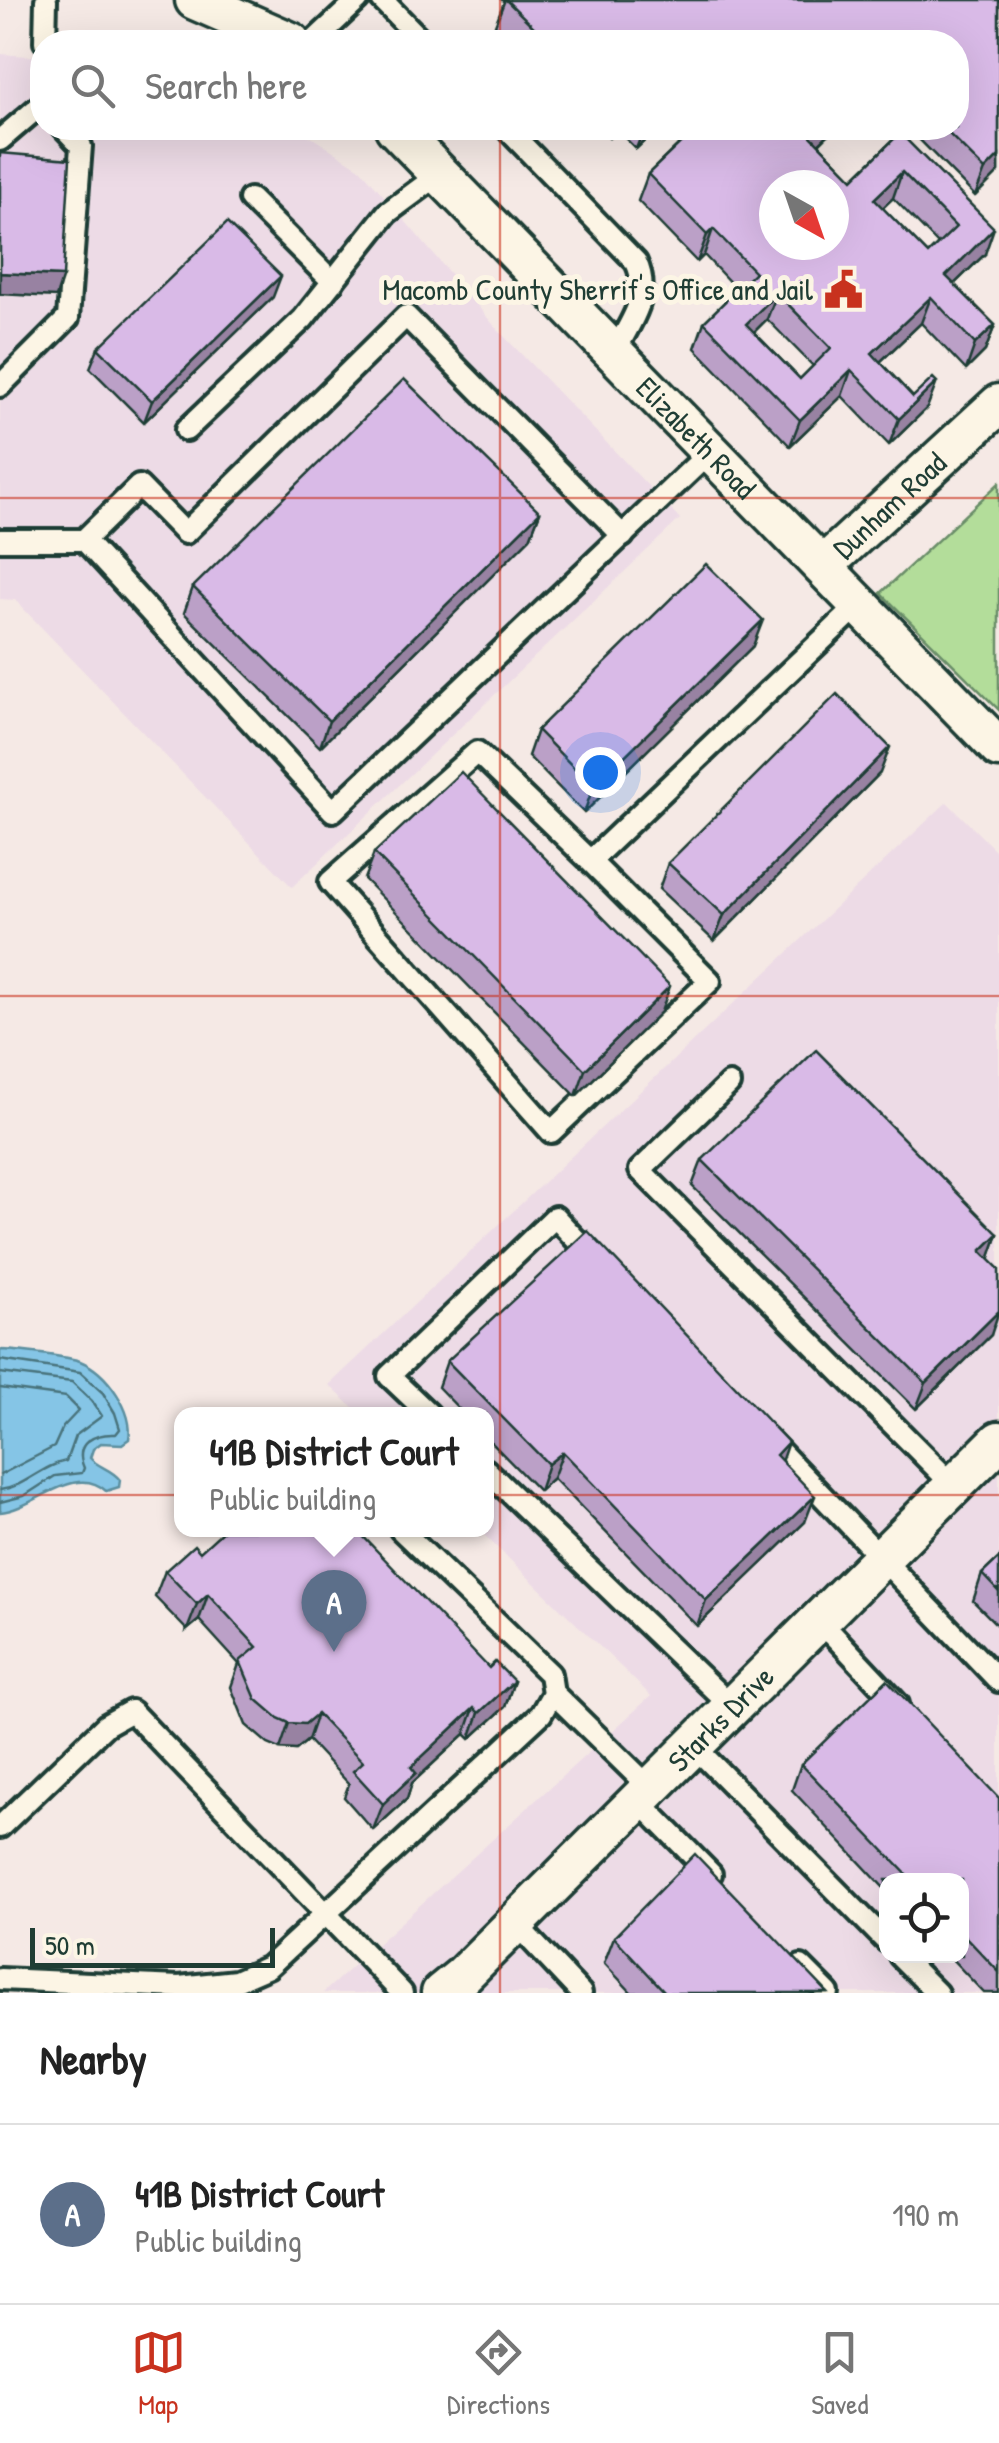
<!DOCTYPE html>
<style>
:root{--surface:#fff;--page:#f2f2f2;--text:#222;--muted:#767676;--line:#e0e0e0;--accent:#c8321e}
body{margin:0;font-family:"Patrick Hand",sans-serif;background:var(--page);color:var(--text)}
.controls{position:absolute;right:30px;bottom:30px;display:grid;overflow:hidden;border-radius:20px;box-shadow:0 10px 40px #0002}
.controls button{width:90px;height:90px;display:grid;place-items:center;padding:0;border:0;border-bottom:2px solid var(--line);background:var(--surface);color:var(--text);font:50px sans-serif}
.compass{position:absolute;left:759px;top:170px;width:90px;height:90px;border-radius:50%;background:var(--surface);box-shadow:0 10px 40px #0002;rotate:140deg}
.scale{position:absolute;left:30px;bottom:25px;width:245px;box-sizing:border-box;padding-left:10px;border:5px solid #1f3d34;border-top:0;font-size:28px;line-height:35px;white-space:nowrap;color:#1f3d34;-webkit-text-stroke:8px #fcf5e5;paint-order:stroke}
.you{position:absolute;left:600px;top:772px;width:35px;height:35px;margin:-25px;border:8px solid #fff;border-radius:50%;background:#1a73e8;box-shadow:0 0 0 15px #1a73e833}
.badge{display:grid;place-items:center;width:65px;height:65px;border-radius:50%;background:var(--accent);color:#fff;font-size:32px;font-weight:700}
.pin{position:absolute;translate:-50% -82px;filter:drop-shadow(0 2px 5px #0008)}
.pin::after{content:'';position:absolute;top:52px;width:35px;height:30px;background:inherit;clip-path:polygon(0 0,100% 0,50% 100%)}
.popup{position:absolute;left:174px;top:1407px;width:320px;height:130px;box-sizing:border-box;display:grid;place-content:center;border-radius:20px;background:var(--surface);filter:drop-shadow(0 2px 8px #0005);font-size:32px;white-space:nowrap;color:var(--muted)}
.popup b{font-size:38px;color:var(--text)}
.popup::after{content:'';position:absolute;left:50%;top:100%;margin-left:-20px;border:20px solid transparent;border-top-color:var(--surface)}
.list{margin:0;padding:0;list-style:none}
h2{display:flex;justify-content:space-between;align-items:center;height:130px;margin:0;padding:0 40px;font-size:42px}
h2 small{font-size:32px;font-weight:400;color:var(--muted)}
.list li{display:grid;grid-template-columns:65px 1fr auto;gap:30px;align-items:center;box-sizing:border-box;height:180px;padding:0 40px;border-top:2px solid var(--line)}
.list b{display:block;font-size:38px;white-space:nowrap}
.list p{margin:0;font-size:32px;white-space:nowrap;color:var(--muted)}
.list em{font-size:32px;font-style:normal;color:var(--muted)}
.icon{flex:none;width:55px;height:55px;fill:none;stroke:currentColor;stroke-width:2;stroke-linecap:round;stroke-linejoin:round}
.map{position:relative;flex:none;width:999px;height:1993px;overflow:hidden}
.search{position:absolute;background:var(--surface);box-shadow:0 10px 40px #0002;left:30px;right:30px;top:30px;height:110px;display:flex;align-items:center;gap:25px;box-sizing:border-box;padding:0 35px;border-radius:40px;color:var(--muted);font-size:38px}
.sheet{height:310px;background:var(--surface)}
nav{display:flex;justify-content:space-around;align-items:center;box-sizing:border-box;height:140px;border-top:2px solid var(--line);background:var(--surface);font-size:28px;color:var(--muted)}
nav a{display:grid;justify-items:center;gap:5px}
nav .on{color:var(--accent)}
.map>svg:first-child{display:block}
</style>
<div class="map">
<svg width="999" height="1993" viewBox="0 0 999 1993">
<rect width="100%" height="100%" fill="#f5e9e5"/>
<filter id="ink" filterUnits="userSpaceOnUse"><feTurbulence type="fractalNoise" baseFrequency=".01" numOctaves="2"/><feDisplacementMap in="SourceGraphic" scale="20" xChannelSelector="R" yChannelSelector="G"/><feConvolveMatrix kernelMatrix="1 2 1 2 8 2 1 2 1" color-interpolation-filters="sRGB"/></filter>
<g filter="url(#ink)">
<!-- built -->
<g fill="#eddbe6" fill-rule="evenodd">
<polygon points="0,54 42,57 42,128 297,128 360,168 498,330 680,519 292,887 15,600 0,599"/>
<path d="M947,802L999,854V1993H323L651,1696L479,1530H486V1414H360L329,1385ZM886,1880H962V1956H886Z"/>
</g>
<!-- green -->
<polygon fill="#b3dd9a" stroke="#698d67" stroke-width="2.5" points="999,483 999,710 881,593"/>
<!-- water -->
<path fill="#85c5e6" stroke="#5c8f9f" stroke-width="2.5" d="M0,1350C13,1350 70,1357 80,1361C107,1372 134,1411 129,1439L122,1444L101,1443L93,1449L90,1458C99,1468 112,1469 120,1480L119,1487L106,1491C75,1462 33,1510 0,1512Z"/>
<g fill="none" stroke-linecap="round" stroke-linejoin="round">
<!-- shore -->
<g stroke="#48737b" stroke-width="2.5">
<path d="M0,1360L80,1372L103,1393L115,1413L120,1429L116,1434C94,1433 73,1443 84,1468L82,1473L55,1476L24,1496L0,1502"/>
<path d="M0,1373L72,1382L92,1401L102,1416L75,1436L66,1461C41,1466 25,1487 0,1490"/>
<polyline points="0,1388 66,1397 79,1410 63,1427 54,1447 0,1475"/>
</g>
<defs>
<g id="lane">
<polyline points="382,0 423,42"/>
<polyline points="45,42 46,0"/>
<polyline points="313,42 358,0"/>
<path d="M506,128L636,262C652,296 631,321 615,351"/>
<polyline points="0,140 42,104"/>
<polyline points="250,199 333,282"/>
<polyline points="0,386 68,318 81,146 64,128"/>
<polyline points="186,430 303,319 387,213 441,173"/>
<polyline points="0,540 84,540 333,811 711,451"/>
<polyline points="84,540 139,486 185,533 406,316 623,536"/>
<polyline points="590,861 710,981 551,1132 330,882 477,752 590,861 860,604"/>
<polyline points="729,1084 640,1170 953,1485"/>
<polyline points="429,1414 389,1376 555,1217 596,1261"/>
<polyline points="766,1437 999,1681"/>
<polyline points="486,1470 731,1706"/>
<polyline points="818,1619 898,1704"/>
<polyline points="553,1693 650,1788"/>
<polyline points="693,1745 886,1941"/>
<polyline points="638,1800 711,1874"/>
<polyline points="0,1827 106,1725 131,1711 402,1993"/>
<polyline points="515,1923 581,1993"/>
<polyline points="900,1956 937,1993"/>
<polyline points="801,1966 828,1993"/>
<polyline points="0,1979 179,1987 236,1981 268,1967 541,1714 553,1693 550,1674 401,1530"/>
</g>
<g id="street">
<polyline points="195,0 291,42"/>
<path id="s1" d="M395,128L999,748"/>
<path id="s2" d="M823,566L999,404"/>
<path id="s3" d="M441,1993L462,1976L999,1441"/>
</g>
</defs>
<!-- lane casing -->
<use href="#lane" stroke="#1f3d34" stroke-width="28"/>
<!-- street casing -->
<use href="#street" stroke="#1f3d34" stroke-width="45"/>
<!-- lane -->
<use href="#lane" stroke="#fcf5e5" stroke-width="20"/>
<!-- street -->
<use href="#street" stroke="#fcf5e5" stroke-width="38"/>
</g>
<!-- wall -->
<g fill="#bba0c7" stroke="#1f3d34" stroke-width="2.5" fill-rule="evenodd">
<polygon points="502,0 999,0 999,172 975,196 908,128 956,128 956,42 513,42 495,25 504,2"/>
<polygon points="598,128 658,128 636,149 617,130 609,138"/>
<path d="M663,128H835L819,144L853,179L900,133L985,254L954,284L995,325L985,351L966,370L921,323L880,362L913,397L927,408L889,445L842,396L790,446L695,348L704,322L737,290L704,255L697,262L638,201L648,174L679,144ZM893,198L938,244L928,254L882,208ZM767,319L813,366L800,379L754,332Z"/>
<polygon points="273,297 144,422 90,368 98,348"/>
<polygon points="540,512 530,538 320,747 184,613 193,587"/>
<polygon points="753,646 584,813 528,756 537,730"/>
<polygon points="880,773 714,941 659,889 668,863"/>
<polygon points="374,853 661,1012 576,1096 364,879"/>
<polygon points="702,1160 998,1234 989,1259 991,1335 916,1409 692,1186"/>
<polygon points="447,1361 782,1461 805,1522 697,1626 553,1478 539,1491 486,1437 486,1414 464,1414 438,1387"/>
<polygon points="999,1558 999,1627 973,1601 982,1574"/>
<polygon points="165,1571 489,1668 514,1681 505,1707 470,1739 465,1734 412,1783 407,1799 373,1830 344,1797 349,1784 308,1740 296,1750 280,1749 268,1744 246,1725 231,1687 239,1664 199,1620 187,1630 155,1597"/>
<polygon points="801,1764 999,1798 999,1993 984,1993 949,1956 962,1956 962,1880 886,1880 886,1890 792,1790"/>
<polygon points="614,1937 828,1993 632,1993 604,1963"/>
</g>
<!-- shaded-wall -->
<g fill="#9882a2" stroke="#1f3d34" stroke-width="2.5">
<polygon points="613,128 618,128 609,138"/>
<polygon points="644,128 658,128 636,149"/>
<polygon points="818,128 835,128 801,161 810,135"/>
<polygon points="999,156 999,172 975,196 985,170"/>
<polygon points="902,172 893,198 864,226 874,199"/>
<polygon points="994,228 985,254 936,302 946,276"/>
<polygon points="713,229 704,255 697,262 707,235"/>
<polygon points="0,273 63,276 56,297 0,294"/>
<polygon points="281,276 273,297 144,422 152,401"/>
<polygon points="777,293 767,319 736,350 746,324"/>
<polygon points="931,297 921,323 862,379 872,353"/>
<polygon points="995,325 985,351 966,370 975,344"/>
<polygon points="851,370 842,396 790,446 800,420"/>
<polygon points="937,382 927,408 889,445 899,419"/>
<polygon points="540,512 530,538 320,747 329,721"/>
<polygon points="763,620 753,646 584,813 593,787"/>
<polygon points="890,747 880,773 714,941 724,915"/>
<polygon points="670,986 661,1012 576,1096 585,1070"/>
<polygon points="998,1234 989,1260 981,1251"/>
<polygon points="999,1311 991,1335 916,1409 926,1383"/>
<polygon points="788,1442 779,1468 776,1455"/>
<polygon points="563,1452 553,1478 539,1491 548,1464"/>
<polygon points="815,1496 805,1522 697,1626 706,1600"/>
<polygon points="208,1594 199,1620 187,1630 197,1604"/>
<polygon points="514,1681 505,1707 470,1739 479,1713"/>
<polygon points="474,1708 465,1734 412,1783 407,1799 373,1830 383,1804 411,1767"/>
<polygon points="317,1714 308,1740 296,1750 280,1749 289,1723"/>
</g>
<!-- building -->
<g fill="#d9bae7" stroke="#1f3d34" stroke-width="2.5" fill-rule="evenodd">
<polygon points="506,0 999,0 999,156 985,170 943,128 956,128 956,42 549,42"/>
<path d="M696,128H818L810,135L853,179L900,133L994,228L946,276L995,325L975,344L931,297L872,353L913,397L933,378L937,382L899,419L851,370L800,420L704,322L755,272L713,229L707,235L648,174ZM902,172L956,227L928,254L874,199ZM774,185H834V245H774ZM777,293L831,348L800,379L746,324Z"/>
<polygon points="0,153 70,159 63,276 0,273"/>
<polygon points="227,223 281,276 152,401 98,348"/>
<polygon points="404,379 540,512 329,721 193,587"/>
<polygon points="706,564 763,620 593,787 537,730"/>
<polygon points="837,694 890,747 724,915 668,863"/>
<polygon points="461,772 670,986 585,1070 374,853"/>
<polygon points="816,1050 998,1234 981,1251 999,1269 999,1311 926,1383 702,1160"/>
<polygon points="588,1231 788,1442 776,1455 815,1496 706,1600 563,1452 548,1464 447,1361"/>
<polygon points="224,1530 357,1530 489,1668 495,1662 514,1681 479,1713 474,1708 411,1767 416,1773 383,1804 353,1771 363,1762 317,1714 305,1724 289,1723 278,1718 256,1699 240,1661 257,1647 208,1594 197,1604 165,1571 194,1545 200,1552"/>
<polygon points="999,1558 999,1592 982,1574"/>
<polygon points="887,1680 999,1798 999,1972 962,1933 962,1880 912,1880 801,1764"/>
<polygon points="695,1854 828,1993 666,1993 614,1937"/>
</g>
</g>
<!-- grid -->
<path fill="none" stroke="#c8321e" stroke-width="2.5" stroke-opacity="0.55" d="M500,0V42M500,128V1993M0,498H999M0,996H999M0,1495H999"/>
<!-- icons -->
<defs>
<symbol id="civic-bare" viewBox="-9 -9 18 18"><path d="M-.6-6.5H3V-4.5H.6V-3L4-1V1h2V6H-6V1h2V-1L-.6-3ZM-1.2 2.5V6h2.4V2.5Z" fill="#c8321e" stroke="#fcf5e5" stroke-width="2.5" paint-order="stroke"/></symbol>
</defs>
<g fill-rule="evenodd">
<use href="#civic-bare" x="816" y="262" width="55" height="55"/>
</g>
<g text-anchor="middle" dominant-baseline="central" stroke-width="10" stroke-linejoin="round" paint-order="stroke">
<!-- poi labels -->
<g font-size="30" fill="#1f3d34" stroke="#fcf5e5" text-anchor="end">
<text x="813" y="289">Macomb County Sherrif's Office and Jail</text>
</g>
<!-- street labels -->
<g font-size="30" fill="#1f3d34" stroke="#fcf5e5">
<text stroke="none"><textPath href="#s1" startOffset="432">Elizabeth Road</textPath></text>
<text stroke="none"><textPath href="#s2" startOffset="90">Dunham Road</textPath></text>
<text stroke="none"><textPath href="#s3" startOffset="392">Starks Drive</textPath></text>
</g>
</g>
</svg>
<div class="controls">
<button><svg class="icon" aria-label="locate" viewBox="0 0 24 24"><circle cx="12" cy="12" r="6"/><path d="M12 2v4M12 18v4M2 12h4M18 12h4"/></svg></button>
</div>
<svg class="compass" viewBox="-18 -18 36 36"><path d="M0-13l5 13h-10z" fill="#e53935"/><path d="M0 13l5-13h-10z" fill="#767676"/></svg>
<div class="scale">50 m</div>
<div class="you"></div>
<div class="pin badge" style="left:334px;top:1652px;background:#5c6f8a">A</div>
<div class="popup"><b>41B District Court</b>Public building</div>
<div class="search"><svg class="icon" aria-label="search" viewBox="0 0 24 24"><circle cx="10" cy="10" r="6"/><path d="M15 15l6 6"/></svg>Search here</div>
</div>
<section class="sheet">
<h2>Nearby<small></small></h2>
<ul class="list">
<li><span class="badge" style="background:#5c6f8a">A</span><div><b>41B District Court</b><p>Public building</p></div><em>190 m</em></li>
</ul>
</section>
<nav>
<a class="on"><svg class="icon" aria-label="map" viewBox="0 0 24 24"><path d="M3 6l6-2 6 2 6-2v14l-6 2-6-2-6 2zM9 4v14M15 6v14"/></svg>Map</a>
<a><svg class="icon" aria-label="directions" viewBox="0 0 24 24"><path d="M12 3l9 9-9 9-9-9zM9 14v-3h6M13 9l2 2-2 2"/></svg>Directions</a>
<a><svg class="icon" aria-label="saved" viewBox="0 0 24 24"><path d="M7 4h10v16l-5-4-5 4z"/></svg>Saved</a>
</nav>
